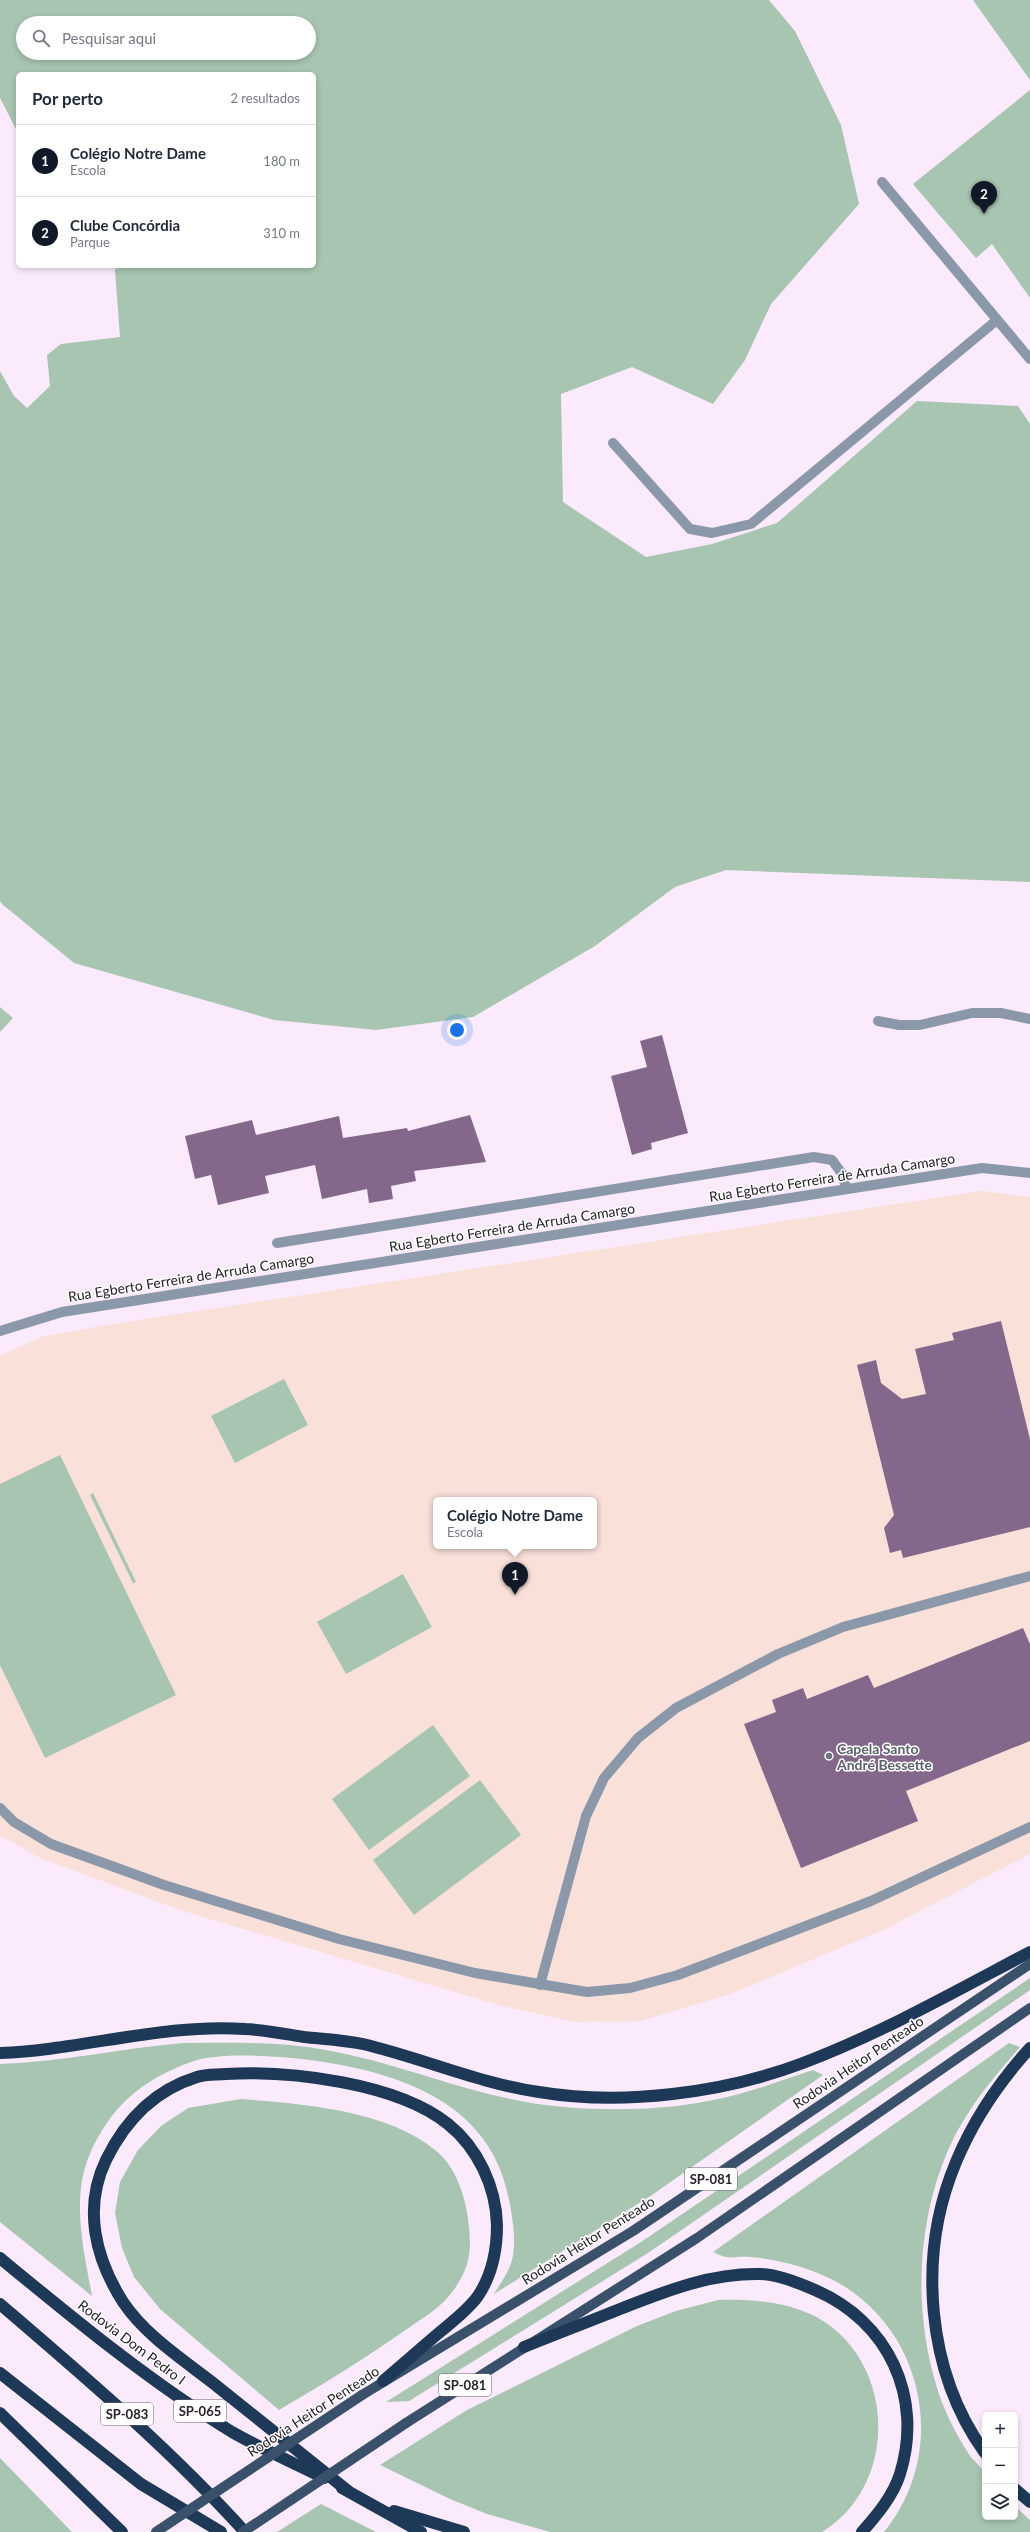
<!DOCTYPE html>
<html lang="pt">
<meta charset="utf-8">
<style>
:root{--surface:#fff;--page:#f2f2f3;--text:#1f2937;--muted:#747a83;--line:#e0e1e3;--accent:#111827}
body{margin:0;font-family:Lato,sans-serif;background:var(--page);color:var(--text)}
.controls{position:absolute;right:12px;bottom:12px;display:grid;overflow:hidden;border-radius:6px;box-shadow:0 2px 6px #0003}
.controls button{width:36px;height:36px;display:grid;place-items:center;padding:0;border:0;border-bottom:1px solid var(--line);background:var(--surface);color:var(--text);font:20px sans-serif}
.you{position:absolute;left:457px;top:1030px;width:14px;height:14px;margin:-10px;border:3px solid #fff;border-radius:50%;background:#1a73e8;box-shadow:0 0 0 6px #1a73e833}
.badge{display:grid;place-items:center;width:26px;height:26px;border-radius:50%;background:var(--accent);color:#fff;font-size:13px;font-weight:700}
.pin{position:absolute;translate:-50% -33px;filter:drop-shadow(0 1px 2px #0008)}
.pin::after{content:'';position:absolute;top:21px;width:14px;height:12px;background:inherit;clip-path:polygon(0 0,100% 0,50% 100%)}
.popup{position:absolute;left:433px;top:1497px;width:164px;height:52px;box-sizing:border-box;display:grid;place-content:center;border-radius:6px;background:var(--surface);filter:drop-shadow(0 1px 3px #0005);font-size:13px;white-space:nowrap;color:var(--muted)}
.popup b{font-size:15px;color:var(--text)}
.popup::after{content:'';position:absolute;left:50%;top:100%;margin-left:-8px;border:8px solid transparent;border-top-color:var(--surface)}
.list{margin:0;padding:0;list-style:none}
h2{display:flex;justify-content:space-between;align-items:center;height:52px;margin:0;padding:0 16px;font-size:17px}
h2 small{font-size:13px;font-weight:400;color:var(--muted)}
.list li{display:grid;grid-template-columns:26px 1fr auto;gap:12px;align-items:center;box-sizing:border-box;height:72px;padding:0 16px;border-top:1px solid var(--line)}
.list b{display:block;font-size:15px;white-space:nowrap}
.list p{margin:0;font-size:13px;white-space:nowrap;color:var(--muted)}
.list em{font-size:13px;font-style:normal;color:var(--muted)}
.icon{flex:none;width:22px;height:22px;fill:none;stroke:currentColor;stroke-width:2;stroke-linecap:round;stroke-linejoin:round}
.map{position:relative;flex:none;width:1030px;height:2532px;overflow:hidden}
.search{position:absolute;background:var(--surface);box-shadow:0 2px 6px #0003;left:16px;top:16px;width:300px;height:44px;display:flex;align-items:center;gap:10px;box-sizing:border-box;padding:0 14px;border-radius:22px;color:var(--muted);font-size:15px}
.panel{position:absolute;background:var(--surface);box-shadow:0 2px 6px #0003;left:16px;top:72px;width:300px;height:196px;border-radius:6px}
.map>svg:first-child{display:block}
</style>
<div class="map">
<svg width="1030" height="2532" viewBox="0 0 1030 2532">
<rect width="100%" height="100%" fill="#faeafc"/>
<!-- education -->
<path fill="#f9e0d9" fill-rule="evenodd" d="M981,1191L1030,1197V1854L883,1930L728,1995L640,2021L575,2022L502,2006L180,1910L40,1858L0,1835V1356L41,1337L100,1326ZM436,1500H594V1546H436Z"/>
<!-- green -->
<g fill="#a8c5b1" fill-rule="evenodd">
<path d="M0,0H769L795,31L841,125L859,204L771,304L745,360L713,404L632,367L561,394L563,502L646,557L712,544L777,523L917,401L1018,406L1030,424V882L726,870L675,887L595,946L473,1017L376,1030L274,1020L74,963L2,904L0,901V371L14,396L27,408L50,386L47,355L61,344L120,337L115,270L119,266H314V74H18V133L0,98ZM23,23H309V53H23Z"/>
<polygon points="973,0 1030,0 1030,80"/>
<polygon points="1030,90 1030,298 992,244 976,258 913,184"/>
<polygon points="0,1007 13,1018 0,1032"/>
<polygon points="284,1379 308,1425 235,1463 211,1416"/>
<polygon points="60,1455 176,1695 45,1758 0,1665 0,1484"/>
<polygon points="93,1493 136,1582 133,1583 90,1495"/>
<polygon points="403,1574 432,1627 346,1674 317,1622"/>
<polygon points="433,1725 470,1776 369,1850 332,1799"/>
<polygon points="480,1780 521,1835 414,1915 373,1860"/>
<polygon points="1030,1978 1030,1990 648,2253 409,2401 386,2402 641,2242"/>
<path d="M184,2043C232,2043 279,2041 326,2050C406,2064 482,2101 564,2107C611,2111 662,2110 708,2101C744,2095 779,2081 813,2070L823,2075L652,2195L494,2294C500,2284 509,2272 512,2260C517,2241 512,2214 508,2195C487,2097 390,2070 302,2059C273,2056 218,2052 191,2062C141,2080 110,2107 89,2156C71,2201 84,2251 92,2296L0,2222V2064C62,2062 123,2048 184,2043Z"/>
<path d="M1009,2043L1020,2047C993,2078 966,2110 949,2148C916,2223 913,2313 938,2391C945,2413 957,2436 970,2456C974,2461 983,2468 985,2475C988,2487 985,2504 985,2517H1015V2506L1030,2520V2532H884C949,2453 926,2330 835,2281C810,2268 779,2259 750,2257C732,2256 731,2261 713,2252Z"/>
<path d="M241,2099C302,2104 386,2110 435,2150C455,2165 465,2195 468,2219C472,2249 471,2266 453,2291C442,2307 420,2320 404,2331C364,2359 322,2385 279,2410L160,2309L134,2277L122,2248L115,2213L120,2182L138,2150L161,2126L188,2108Z"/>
<path d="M718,2300C757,2299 801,2302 833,2328C897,2380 893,2489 822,2532H550L487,2514L450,2499L380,2465L467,2410L637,2326L676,2311Z"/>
<polygon points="0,2458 72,2532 0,2532"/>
<polygon points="321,2504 376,2532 277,2532"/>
</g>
<!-- building -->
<g fill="#83688c">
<polygon points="662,1035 688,1133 651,1143 652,1149 632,1155 611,1076 647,1067 640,1041"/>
<polygon points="470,1115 486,1162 414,1171 416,1181 391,1186 393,1199 369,1203 367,1189 322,1199 315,1165 265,1176 269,1193 218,1205 211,1175 195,1179 185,1136 252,1120 256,1135 339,1116 343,1138 407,1128 408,1131"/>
<polygon points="1001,1321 1030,1439 1030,1527 903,1558 901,1550 890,1553 884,1528 894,1515 857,1365 876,1360 881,1383 902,1399 926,1394 915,1349 954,1340 952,1333"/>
<polygon points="1023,1628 1030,1644 1030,1741 906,1791 918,1821 801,1868 744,1724 776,1712 772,1700 803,1688 807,1699 868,1675 874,1688"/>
</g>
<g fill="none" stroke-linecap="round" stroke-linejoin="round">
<!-- lane -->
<g stroke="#8b98a9" stroke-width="10">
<polyline points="0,1808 14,1822 51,1844 164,1885 339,1939 475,1973 587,1992 630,1988 678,1975 871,1901 1030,1827"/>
<polyline points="540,1985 586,1816 604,1778 638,1738 676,1708 778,1654 843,1627 1030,1576"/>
</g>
<!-- street -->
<g stroke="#8b98a9" stroke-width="10">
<polyline points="882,182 1030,359"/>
<polyline points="613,443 690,529 712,533 751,524 997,320"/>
<polyline points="878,1021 899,1025 920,1025 972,1013 1001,1013 1030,1019"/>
<polyline points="277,1243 814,1157 832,1160 843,1175 846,1189"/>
<polyline points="0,1331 62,1312 982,1168 1030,1173"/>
</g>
<!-- primary -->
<g stroke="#3a516c" stroke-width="10">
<polyline points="362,2395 633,2231 1030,1964"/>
<polyline points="406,2423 697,2238 1030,2008"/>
</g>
<!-- highway -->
<g stroke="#1e3857" stroke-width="12">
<path d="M0,2053C82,2050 163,2023 245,2029C265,2030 285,2034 304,2037C323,2039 344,2040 363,2044C422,2058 478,2083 539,2092C622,2106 724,2093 803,2063C882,2033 956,1991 1030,1952"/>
<path d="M0,2258C74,2319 150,2382 232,2432C262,2449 294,2463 324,2478"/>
<path d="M0,2304C85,2377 170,2449 245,2532"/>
<path d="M524,2347C556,2334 588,2322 620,2309C666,2291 710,2273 760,2274C777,2274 799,2283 815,2290C888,2321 924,2397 900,2474C893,2496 877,2515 862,2532"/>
<polyline points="0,2373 141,2484 221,2532"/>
<polyline points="0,2413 122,2532"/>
<path d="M985,2453C926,2371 917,2255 956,2162C973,2121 1000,2081 1030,2048"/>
<polyline points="342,2488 421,2532"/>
<polyline points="1015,2489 1030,2502"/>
<path d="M348,2491C303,2455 258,2419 213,2383C182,2359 145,2335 123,2302C95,2258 83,2208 106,2160C125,2121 155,2090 197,2077C206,2074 217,2075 226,2074C289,2070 397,2083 448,2124C478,2148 496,2187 497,2225C497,2250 492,2275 478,2296C468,2310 453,2321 440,2332C421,2348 402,2365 383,2381"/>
<polyline points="394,2511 464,2532"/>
</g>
<!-- primary-bridge -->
<g stroke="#3a516c" stroke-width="10">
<polyline points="156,2532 362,2395"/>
<polyline points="243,2532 406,2423"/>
</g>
</g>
<!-- markers -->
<circle fill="#6b7280" stroke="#fff" stroke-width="1.5" cx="829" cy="1756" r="4"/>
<g text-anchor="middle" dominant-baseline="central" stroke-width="3" stroke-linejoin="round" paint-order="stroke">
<!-- shield labels -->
<g fill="#fff" stroke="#686368" stroke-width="1">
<rect x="685" y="2168" width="52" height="22" rx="3"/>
<rect x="439" y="2374" width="52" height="22" rx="3"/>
<rect x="174" y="2400" width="52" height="22" rx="3"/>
<rect x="101" y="2403" width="52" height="22" rx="3"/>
</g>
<g font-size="13" font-weight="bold" fill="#272028">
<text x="711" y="2179">SP-081</text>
<text x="465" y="2385">SP-081</text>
<text x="200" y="2411">SP-065</text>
<text x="127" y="2414">SP-083</text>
</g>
<!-- street labels -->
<g font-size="14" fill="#272028" stroke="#fff">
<text transform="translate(832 1177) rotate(-9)">Rua Egberto Ferreira de Arruda Camargo</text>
<text transform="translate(512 1227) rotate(-9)">Rua Egberto Ferreira de Arruda Camargo</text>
<text transform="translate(191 1277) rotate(-9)">Rua Egberto Ferreira de Arruda Camargo</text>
<text transform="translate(858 2062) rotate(-34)">Rodovia Heitor Penteado</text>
<text transform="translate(588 2240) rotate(-32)">Rodovia Heitor Penteado</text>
<text transform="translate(132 2342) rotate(37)">Rodovia Dom Pedro I</text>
<text transform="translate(313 2411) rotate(-33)">Rodovia Heitor Penteado</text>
</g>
<!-- worship labels -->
<g font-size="14" font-weight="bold" fill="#5b616d" stroke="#fff" text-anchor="start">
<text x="837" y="1748">Capela Santo<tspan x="837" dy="16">André Bessette</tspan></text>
</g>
</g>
</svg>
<div class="controls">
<button>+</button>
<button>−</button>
<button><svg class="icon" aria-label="layers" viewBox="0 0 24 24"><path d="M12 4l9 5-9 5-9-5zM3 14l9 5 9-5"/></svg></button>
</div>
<div class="you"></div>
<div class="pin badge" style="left:515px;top:1595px">1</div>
<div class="popup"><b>Colégio Notre Dame</b>Escola</div>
<div class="pin badge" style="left:984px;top:214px">2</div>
<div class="search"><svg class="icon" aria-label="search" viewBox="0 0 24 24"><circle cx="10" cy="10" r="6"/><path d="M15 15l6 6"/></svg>Pesquisar aqui</div>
<section class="panel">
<h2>Por perto<small>2 resultados</small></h2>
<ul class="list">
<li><span class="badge">1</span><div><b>Colégio Notre Dame</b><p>Escola</p></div><em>180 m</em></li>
<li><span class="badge">2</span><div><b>Clube Concórdia</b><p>Parque</p></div><em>310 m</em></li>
</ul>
</section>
</div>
